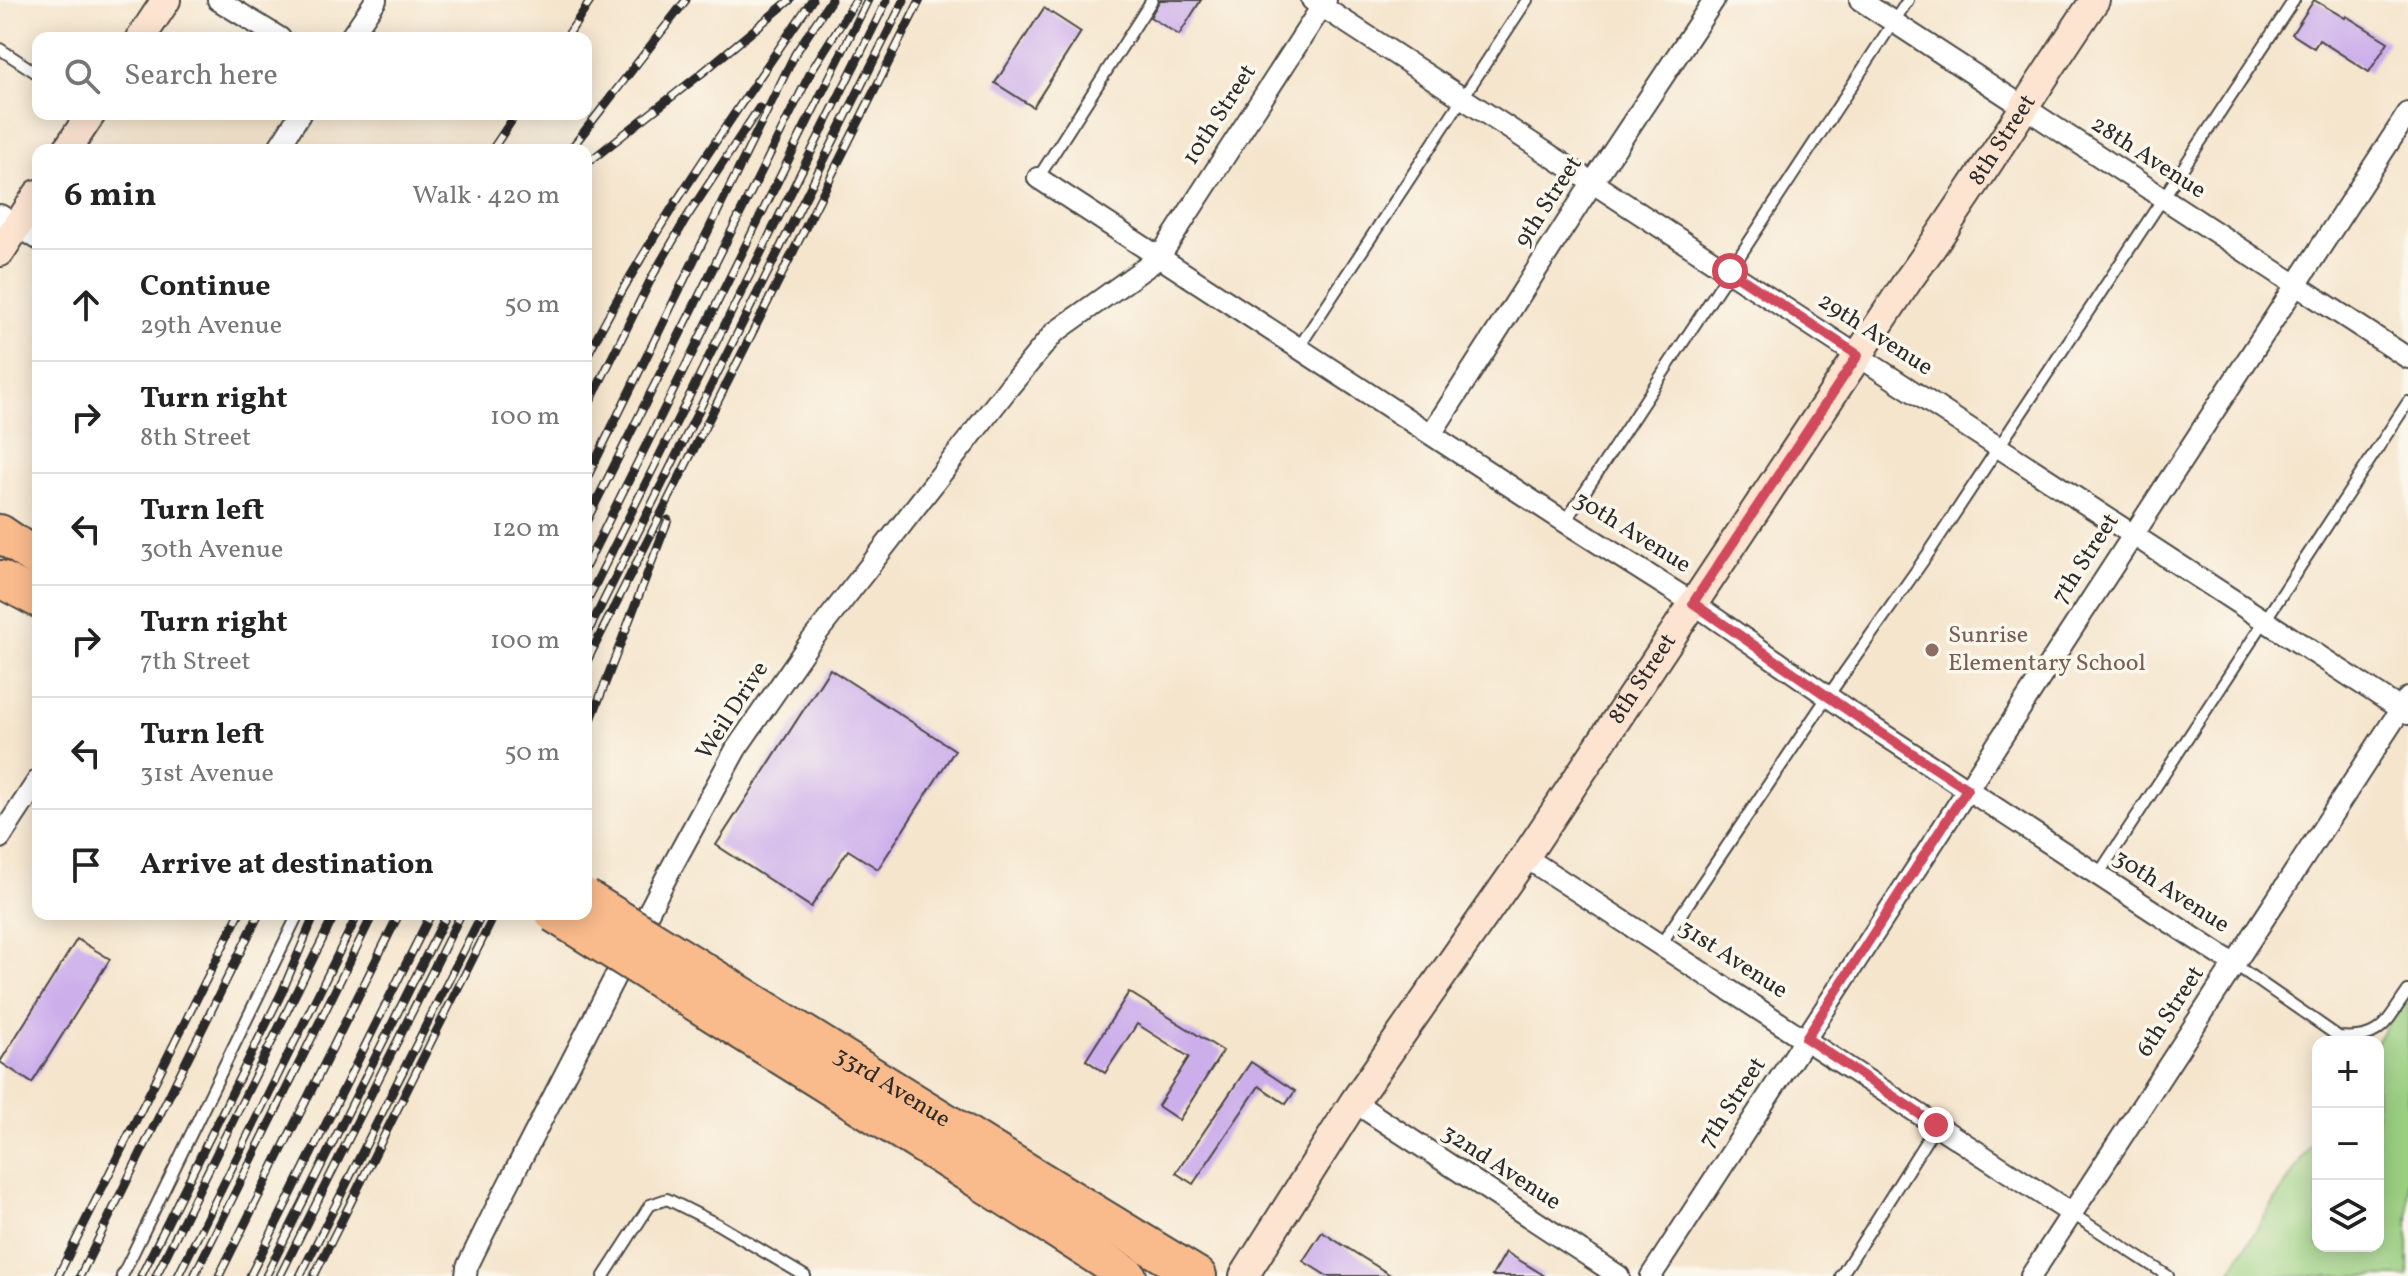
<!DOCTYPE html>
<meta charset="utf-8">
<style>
:root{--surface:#fff;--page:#f2f2f2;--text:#222;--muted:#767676;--line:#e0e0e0}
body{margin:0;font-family:Vollkorn,serif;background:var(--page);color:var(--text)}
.controls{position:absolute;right:24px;bottom:24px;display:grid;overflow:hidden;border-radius:16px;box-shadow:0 4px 20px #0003}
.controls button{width:72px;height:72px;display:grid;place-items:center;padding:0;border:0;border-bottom:2px solid var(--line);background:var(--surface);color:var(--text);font:40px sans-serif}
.stop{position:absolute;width:24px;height:24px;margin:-18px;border:6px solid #d1495b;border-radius:50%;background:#fff}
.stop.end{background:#d1495b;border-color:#fff;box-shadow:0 2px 8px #0008}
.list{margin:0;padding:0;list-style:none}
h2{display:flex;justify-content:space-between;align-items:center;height:104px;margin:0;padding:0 32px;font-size:34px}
h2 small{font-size:26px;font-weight:400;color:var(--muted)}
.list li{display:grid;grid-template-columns:52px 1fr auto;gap:24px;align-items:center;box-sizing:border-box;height:112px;padding:0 32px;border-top:2px solid var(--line)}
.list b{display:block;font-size:30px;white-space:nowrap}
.list p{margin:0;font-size:26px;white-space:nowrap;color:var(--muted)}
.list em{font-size:26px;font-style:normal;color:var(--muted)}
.icon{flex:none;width:44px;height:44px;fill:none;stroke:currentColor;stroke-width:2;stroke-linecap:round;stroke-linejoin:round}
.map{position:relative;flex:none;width:2408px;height:1276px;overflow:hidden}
.search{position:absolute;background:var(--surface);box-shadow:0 4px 20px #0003;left:32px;top:32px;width:560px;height:88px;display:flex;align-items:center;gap:20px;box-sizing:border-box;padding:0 28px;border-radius:16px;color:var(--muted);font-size:30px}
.panel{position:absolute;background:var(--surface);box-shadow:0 4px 20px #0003;left:32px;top:144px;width:560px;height:776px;border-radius:16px}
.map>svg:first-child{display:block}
</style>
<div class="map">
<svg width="2408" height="1276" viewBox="0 0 2408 1276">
<rect width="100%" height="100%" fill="#fbf7ec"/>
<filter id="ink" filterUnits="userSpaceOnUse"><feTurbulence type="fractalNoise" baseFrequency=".0125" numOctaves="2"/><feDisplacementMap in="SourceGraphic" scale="16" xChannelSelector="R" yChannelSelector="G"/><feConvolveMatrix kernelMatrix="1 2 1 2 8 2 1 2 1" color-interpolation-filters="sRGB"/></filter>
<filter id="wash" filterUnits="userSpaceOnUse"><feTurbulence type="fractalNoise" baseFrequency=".006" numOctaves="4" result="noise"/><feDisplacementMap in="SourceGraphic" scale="32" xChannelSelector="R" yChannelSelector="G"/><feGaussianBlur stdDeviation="1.8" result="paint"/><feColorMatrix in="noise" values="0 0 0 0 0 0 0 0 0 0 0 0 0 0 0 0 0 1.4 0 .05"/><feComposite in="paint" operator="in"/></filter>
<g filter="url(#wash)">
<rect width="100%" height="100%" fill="#f5e5cd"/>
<!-- green -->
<polygon fill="#9acf80" stroke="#627d56" stroke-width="2" points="2408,992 2408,1276 2227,1276 2318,1133 2318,1246 2378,1246 2376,1042"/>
<g id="blocks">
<!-- building -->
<g fill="#ccaeeb">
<polygon points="1160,0 1201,0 1179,35 1150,17"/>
<polygon points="2314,0 2345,18 2346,16 2388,42 2369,72 2319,40 2314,48 2292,34"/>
<polygon points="1044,8 1081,32 1033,107 995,83"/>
<polygon points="830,669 955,750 878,869 848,850 811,907 716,845"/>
<polygon points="77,939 110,959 32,1083 0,1062"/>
<polygon points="1129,992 1223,1051 1179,1120 1158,1106 1189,1057 1137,1024 1105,1073 1086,1060"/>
<polygon points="1251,1062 1295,1091 1286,1104 1259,1086 1193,1184 1176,1173"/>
<polygon points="1322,1232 1392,1276 1327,1276 1303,1261"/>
<polygon points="1506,1252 1545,1276 1492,1276"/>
</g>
</g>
</g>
<g filter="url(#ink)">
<use href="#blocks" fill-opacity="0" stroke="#494743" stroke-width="2"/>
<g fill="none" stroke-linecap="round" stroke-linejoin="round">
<defs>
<g id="lane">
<polyline points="0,49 38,74"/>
<polyline points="1038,178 1152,0"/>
<polyline points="1299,347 1527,0"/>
<polyline points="1565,522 1908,0"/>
<polyline points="2098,875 2408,402"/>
<polyline points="1661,944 1828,696 1930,551 2294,0"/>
<path d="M2234,964L2339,1037C2381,1041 2386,1022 2408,991"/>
<polyline points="2071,1213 2168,1276"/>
<polyline points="122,1276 298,914"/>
<polyline points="604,1276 650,1205 667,1199 717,1224 805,1276"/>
<polyline points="1841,1276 1936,1125"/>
</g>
<g id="street">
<polyline points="218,0 280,38"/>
<polyline points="1312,0 2408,714"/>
<polyline points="1860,0 2408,358"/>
<polyline points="350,38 376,0"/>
<polyline points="277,150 300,114"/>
<polyline points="1038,178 1565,522 1693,603 1869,725 2234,964"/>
<polyline points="0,215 38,239"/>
<polyline points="1431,434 1593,182 1714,0"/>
<polyline points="0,838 38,780"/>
<polyline points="1525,857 2071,1213"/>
<polyline points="1354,1102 1619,1276"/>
<polyline points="466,1276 467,1267 494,1212 669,872 736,749 808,645 1009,387 1054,333 1159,258 1326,0"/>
<polyline points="1651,1276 2408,113"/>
<polyline points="2031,1276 2408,698"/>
</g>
<g id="secondary">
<polyline points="141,38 166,0"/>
<polyline points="67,150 91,114"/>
<polyline points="0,252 38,194"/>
<path id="s1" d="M1244,1276L1354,1102L1525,857L1909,279C1975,189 2032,92 2095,0"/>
</g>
<g id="highway">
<polyline points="0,533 38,559"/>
<polyline points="0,579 38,599"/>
<polyline points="998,1154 1198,1276"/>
<polyline points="982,1182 1128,1276"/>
</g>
</defs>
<!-- lane casing -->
<use href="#lane" stroke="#494743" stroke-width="14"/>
<!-- street casing -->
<use href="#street" stroke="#494743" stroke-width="24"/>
<!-- secondary casing -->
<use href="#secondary" stroke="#494743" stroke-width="32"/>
<!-- highway casing -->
<use href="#highway" stroke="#494743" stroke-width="40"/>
<!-- lane -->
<use href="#lane" stroke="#fff" stroke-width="10"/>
<!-- street -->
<use href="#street" stroke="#fff" stroke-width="20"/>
<!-- secondary -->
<use href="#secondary" stroke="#fde4d1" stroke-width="28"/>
<!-- highway -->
<use href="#highway" stroke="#fabb8c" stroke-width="36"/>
<defs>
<g id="rail">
<polyline points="566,38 591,0"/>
<polyline points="492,150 516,114"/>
<polyline points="570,150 686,0"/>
<polyline points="586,164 702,73 790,0"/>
<path d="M586,358C650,231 733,117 812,0"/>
<polyline points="586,410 652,277 687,217 759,108"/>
<polyline points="586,480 795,54 831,0"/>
<polyline points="586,522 813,68 856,0"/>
<polyline points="586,566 868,0"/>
<polyline points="586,603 887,0"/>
<polyline points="586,636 904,0"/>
<polyline points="586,663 920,0"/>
<polyline points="586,733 668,520"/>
<polyline points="58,1276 239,914"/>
<polyline points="80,1276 259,914"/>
<polyline points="141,1276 282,992 315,914"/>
<polyline points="156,1276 335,914"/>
<polyline points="178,1276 358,914"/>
<polyline points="194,1276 373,914"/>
<polyline points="219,1276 399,914"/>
<polyline points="250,1276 431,914"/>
<polyline points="266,1276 447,914"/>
<polyline points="280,1276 461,914"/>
<polyline points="300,1276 482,914"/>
<polyline points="314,1276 495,914"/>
</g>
</defs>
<!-- rail casing -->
<use href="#rail" stroke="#2b2b2b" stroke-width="9"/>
<!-- rail -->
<use href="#rail" stroke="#fbf7ec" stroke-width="6" stroke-dasharray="18" stroke-linecap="butt"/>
<defs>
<g id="highway-bridge">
<path id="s2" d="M586,898L998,1154"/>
<polyline points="554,914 982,1182"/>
</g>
</defs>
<!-- highway-bridge casing -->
<use href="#highway-bridge" stroke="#494743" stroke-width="40" stroke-linecap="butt"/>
<!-- highway-bridge -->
<use href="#highway-bridge" stroke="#fabb8c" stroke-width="36"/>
</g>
</g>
<g fill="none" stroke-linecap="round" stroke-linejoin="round" filter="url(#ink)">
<!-- route -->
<polyline stroke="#d1495b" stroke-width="10" points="1730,271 1858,355 1693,603 1869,725 1967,789 1806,1038 1936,1125"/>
</g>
<!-- markers -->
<circle fill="#8d6e63" stroke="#fbf7ec" stroke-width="3" cx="1932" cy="650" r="8"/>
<g text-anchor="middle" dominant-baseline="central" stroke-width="7" stroke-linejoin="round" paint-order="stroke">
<!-- street labels -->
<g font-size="24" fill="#2b2b2b" stroke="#fbf7ec">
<text transform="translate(1220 115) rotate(-57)">10th Street</text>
<text stroke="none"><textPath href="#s1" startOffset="1366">8th Street</textPath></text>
<text transform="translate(2148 158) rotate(33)">28th Avenue</text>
<text transform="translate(1549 202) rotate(-57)">9th Street</text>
<text transform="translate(1875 335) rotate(33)">29th Avenue</text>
<text transform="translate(1632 533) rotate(32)">30th Avenue</text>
<text transform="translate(2086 559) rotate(-57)">7th Street</text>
<text stroke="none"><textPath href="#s1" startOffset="718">8th Street</textPath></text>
<text transform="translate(733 711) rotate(-57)">Weil Drive</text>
<text transform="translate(2171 892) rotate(33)">30th Avenue</text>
<text transform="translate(1733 960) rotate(33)">31st Avenue</text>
<text transform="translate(2171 1012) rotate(-57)">6th Street</text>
<text stroke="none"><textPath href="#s2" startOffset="360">33rd Avenue</textPath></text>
<text transform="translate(1733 1103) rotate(-57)">7th Street</text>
<text transform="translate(1501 1168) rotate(33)">32nd Avenue</text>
</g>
<!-- education labels -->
<g font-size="24" fill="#785e54" stroke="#fbf7ec" text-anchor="start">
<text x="1948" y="636">Sunrise<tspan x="1948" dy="28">Elementary School</tspan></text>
</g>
</g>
</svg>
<div class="controls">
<button>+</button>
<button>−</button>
<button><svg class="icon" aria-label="layers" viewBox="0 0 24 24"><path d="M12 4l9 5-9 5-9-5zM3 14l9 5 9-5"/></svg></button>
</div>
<div class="stop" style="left:1730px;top:271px"></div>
<div class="stop end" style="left:1936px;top:1125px"></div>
<div class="search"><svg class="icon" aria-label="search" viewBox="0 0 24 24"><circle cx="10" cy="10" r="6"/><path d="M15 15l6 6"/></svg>Search here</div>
<section class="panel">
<h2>6 min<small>Walk · 420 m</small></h2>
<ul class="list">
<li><svg class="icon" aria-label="ahead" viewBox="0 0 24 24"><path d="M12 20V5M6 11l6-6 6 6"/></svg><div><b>Continue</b><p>29th Avenue</p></div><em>50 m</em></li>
<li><svg class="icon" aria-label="right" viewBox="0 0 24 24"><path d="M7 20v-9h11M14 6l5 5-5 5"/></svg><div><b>Turn right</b><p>8th Street</p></div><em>100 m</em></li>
<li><svg class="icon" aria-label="left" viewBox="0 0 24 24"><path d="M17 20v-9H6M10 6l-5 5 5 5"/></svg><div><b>Turn left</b><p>30th Avenue</p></div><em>120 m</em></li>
<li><svg class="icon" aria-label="right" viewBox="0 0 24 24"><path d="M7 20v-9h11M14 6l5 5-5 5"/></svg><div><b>Turn right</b><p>7th Street</p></div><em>100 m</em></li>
<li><svg class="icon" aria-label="left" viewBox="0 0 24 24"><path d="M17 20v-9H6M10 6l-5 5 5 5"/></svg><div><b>Turn left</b><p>31st Avenue</p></div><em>50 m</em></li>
<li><svg class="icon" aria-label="arrive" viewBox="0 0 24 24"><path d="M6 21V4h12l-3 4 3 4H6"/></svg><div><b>Arrive at destination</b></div></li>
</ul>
</section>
</div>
